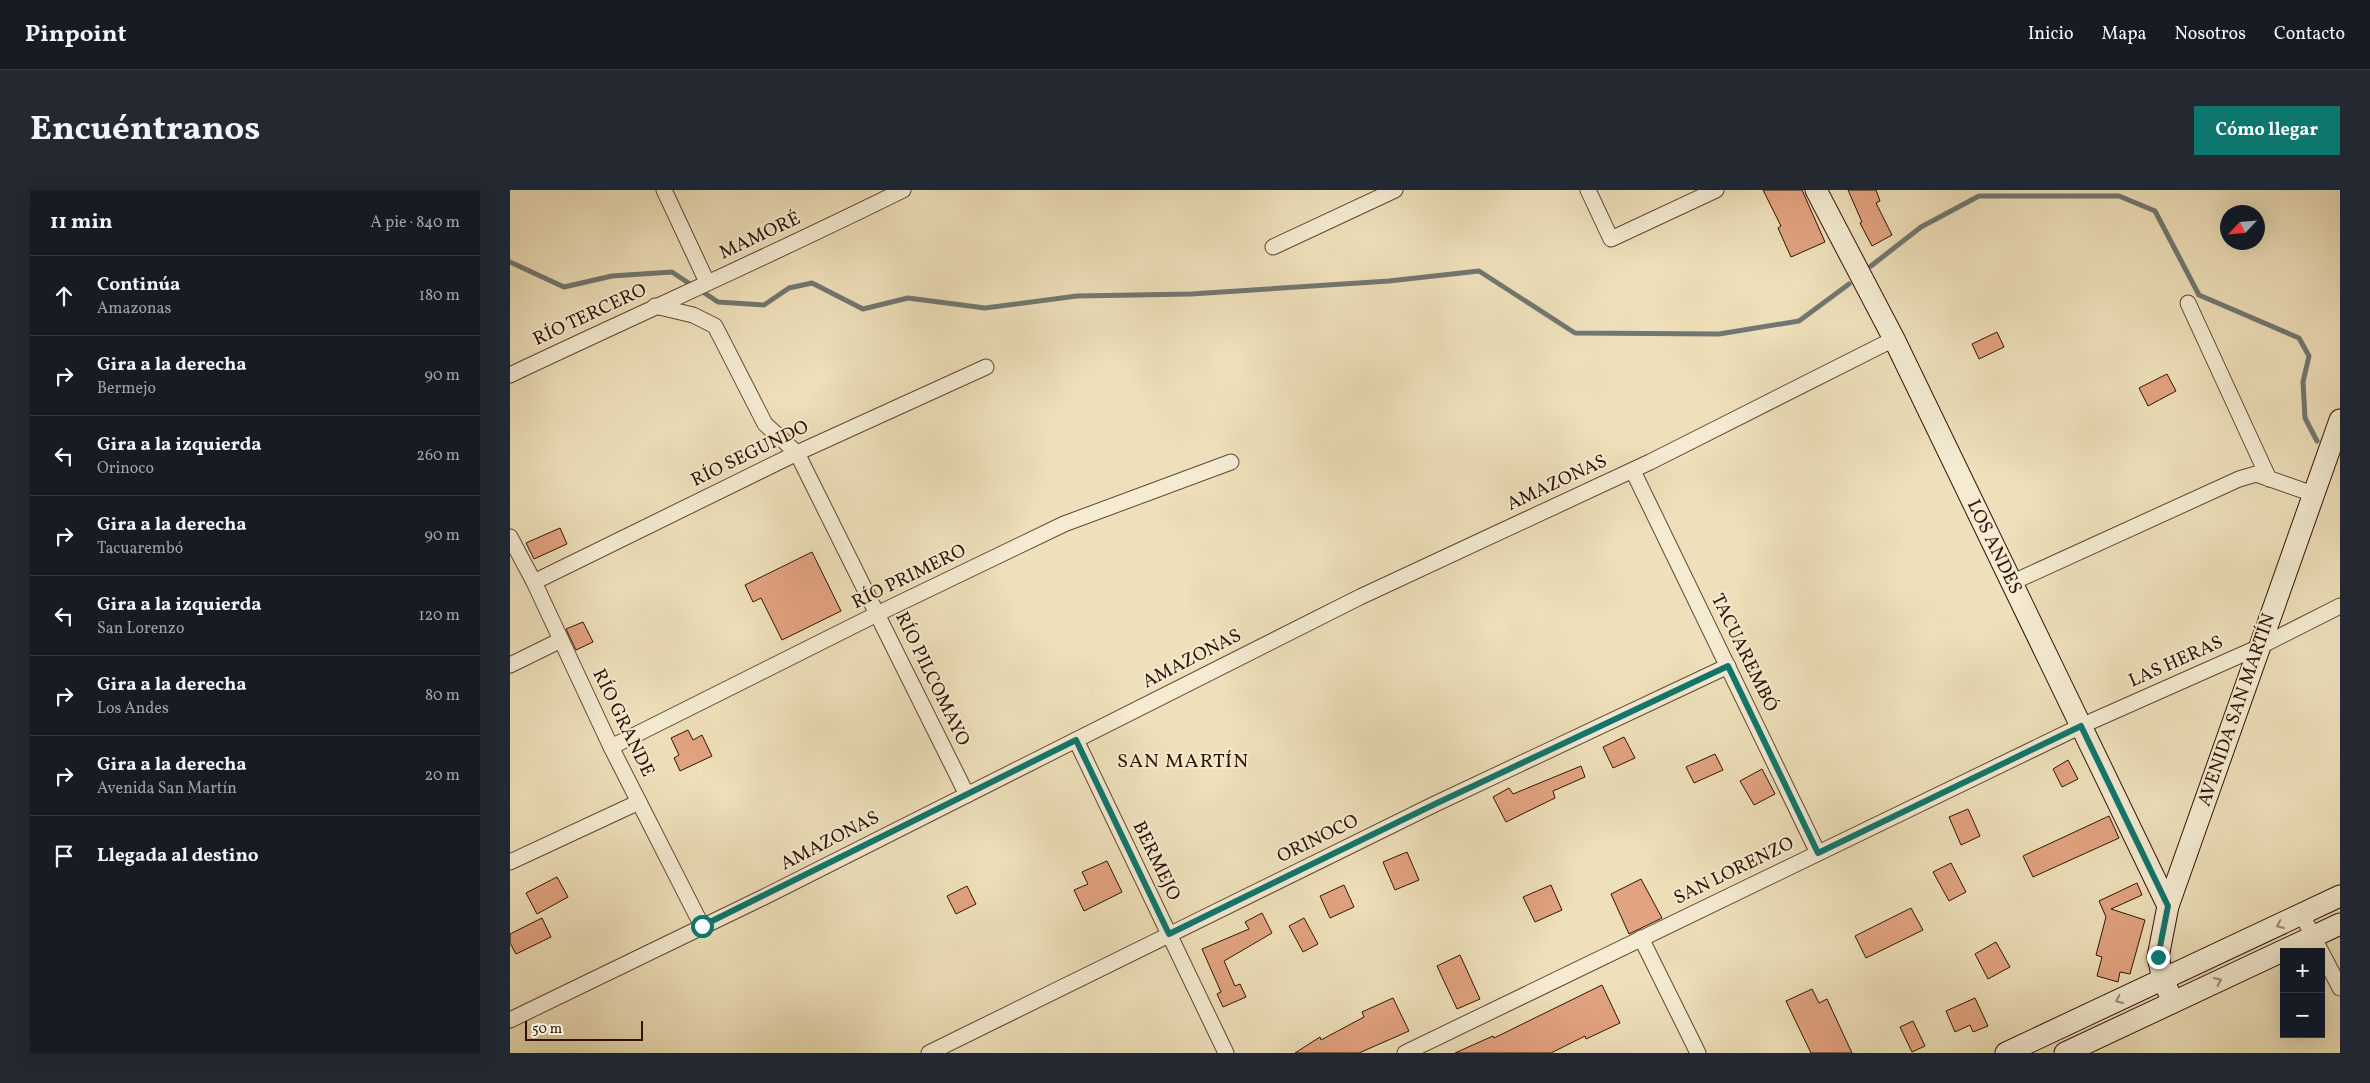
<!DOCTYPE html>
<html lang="es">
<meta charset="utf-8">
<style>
:root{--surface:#171b24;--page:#242831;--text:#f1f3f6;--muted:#9ea1a6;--line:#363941;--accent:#0f766e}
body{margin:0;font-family:Vollkorn,serif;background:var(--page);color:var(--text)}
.controls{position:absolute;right:15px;bottom:15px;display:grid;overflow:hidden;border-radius:0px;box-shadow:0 5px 20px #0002}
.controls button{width:45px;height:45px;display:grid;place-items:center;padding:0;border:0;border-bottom:1px solid var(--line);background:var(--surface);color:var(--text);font:25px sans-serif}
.compass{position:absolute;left:1710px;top:15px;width:45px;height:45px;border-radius:50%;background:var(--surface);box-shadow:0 5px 20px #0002;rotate:244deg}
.scale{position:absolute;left:15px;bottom:12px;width:118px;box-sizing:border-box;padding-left:5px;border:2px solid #311305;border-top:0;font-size:14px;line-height:18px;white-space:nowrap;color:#311305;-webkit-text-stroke:4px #f4ebd2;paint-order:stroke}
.stop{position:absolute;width:15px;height:15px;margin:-11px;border:4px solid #0f766e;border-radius:50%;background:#fff}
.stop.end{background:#0f766e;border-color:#fff;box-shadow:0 1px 5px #0008}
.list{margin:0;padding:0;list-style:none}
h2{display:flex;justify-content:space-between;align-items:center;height:65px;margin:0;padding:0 20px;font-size:21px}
h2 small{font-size:16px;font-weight:400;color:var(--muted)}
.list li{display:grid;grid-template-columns:32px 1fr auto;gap:15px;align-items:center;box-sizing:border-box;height:80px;padding:0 20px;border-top:1px solid var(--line)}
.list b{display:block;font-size:19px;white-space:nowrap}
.list p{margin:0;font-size:16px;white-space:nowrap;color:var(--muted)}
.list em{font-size:16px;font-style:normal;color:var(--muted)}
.icon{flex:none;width:28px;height:28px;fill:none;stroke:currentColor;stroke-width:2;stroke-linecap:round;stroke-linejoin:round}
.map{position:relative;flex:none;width:1830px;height:863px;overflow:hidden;border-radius:0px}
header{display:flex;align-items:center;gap:30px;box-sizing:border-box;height:70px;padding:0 25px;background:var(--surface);border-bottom:1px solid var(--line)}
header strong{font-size:24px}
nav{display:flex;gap:28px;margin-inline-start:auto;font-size:18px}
.intro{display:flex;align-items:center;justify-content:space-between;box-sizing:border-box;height:120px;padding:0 30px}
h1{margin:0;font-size:35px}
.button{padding:12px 22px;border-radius:0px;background:var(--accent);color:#fff;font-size:18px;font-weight:700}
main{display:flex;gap:30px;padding:0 30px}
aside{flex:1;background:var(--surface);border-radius:0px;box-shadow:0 5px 20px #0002}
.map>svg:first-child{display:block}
</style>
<header>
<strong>Pinpoint</strong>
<nav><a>Inicio</a><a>Mapa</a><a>Nosotros</a><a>Contacto</a></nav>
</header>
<div class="intro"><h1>Encuéntranos</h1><a class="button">Cómo llegar</a></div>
<main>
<aside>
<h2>11 min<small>A pie · 840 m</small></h2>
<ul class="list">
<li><svg class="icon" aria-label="ahead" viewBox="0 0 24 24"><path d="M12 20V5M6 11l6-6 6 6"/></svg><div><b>Continúa</b><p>Amazonas</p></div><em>180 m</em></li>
<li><svg class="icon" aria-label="right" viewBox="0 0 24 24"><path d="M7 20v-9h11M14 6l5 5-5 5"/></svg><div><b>Gira a la derecha</b><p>Bermejo</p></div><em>90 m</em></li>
<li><svg class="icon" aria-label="left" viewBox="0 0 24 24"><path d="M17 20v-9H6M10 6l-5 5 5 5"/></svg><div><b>Gira a la izquierda</b><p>Orinoco</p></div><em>260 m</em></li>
<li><svg class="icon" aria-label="right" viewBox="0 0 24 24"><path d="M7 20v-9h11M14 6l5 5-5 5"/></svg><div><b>Gira a la derecha</b><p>Tacuarembó</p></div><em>90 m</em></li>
<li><svg class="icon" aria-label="left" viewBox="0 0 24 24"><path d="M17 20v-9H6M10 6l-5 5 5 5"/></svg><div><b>Gira a la izquierda</b><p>San Lorenzo</p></div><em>120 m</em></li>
<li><svg class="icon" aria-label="right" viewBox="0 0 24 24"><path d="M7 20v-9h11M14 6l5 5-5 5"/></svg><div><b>Gira a la derecha</b><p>Los Andes</p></div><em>80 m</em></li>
<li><svg class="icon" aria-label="right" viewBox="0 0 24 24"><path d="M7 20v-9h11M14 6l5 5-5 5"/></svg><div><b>Gira a la derecha</b><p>Avenida San Martín</p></div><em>20 m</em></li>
<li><svg class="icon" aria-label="arrive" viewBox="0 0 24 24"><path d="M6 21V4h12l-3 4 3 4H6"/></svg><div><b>Llegada al destino</b></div></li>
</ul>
</aside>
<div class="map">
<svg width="1830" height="863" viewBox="0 0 1830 863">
<rect width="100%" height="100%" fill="#eee0ba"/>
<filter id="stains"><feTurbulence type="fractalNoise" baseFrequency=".004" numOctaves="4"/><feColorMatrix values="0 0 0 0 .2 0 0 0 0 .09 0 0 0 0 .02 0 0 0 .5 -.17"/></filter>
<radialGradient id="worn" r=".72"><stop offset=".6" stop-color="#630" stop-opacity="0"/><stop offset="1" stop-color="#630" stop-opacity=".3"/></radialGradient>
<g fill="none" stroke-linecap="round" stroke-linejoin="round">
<!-- stream -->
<g stroke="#727772" stroke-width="5">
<polyline points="0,72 54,97 102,86 162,82 183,96"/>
<polyline points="1361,76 1411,37 1469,6 1609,6 1645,21 1689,105 1789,148 1799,166 1793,192 1795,228 1807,251"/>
<polyline points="190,100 208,112 254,115 279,98 302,93 353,119 398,108 475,118 567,106 681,104 879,91 969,81 1065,143 1209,144 1289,131 1339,94"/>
</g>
</g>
<!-- building -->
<g fill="#e2a380" stroke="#311305">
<polygon points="1253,0 1292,0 1315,52 1281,67 1268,38 1271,36"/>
<polygon points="1338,0 1366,0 1370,11 1366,13 1382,45 1362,56 1350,33 1352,32"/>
<polygon points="1487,142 1494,157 1469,169 1462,154"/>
<polygon points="1657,184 1666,201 1638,216 1629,198"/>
<polygon points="50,338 57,354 24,369 16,353"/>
<polygon points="302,362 331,421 272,450 251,408 243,412 235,395"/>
<polygon points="73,432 83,452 66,460 56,439"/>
<polygon points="178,540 183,550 192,545 202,566 170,581 164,568 169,565 161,548"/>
<polygon points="1114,547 1125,568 1103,578 1093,557"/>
<polygon points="1205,564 1213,580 1184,593 1176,577"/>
<polygon points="1558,570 1568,589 1552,597 1543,579"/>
<polygon points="1071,576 1075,587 1043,601 1045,608 996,632 983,607 999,598 1003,604"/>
<polygon points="1252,579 1265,604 1244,615 1230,591"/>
<polygon points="1458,619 1470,646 1451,655 1439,627"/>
<polygon points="1599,626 1609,648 1523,687 1513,666"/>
<polygon points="897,662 909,690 885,700 873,672"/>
<polygon points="597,671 612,702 574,721 564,700 578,694 572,682"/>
<polygon points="1441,673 1456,702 1439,711 1423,682"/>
<polygon points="47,687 58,707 27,724 16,703"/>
<polygon points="1131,689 1152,728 1119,744 1101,704"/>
<polygon points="1627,693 1632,705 1601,719 1635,730 1620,784 1610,782 1608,792 1587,786 1592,767 1586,765 1596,727 1589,711"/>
<polygon points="834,695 844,717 820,728 810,706"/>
<polygon points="1041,695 1052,720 1025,732 1013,707"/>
<polygon points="457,696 466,714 446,724 437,706"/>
<polygon points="1401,718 1413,740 1356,768 1345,746"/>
<polygon points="752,723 762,743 714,771 725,796 730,794 736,807 713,817 707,804 711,802 692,759 739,739 735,732"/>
<polygon points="32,728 41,747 6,764 0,753 0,744"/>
<polygon points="794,728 808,754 793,762 779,736"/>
<polygon points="1486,752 1500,777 1478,789 1465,764"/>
<polygon points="950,765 970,809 947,819 927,776"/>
<polygon points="1092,795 1110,833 1076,849 1075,846 1041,863 945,863 983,846 984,848"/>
<polygon points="1302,799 1309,813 1317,809 1342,863 1301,863 1276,811"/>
<polygon points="883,808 899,841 849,863 785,863 810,847 811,850 854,827 852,822"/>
<polygon points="1465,808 1478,836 1463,842 1460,835 1445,842 1436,821"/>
<polygon points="1403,831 1415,856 1402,862 1390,837"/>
</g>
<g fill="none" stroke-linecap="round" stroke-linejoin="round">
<defs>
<g id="street">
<polyline points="154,0 197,92"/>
<polyline points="1078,0 1101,49 1206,0"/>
<polyline points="763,57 885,0"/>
<polyline points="1678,113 1759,289"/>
<polyline points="145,116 183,125 205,136 255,234 287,263 457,605"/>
<path d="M0,185C131,123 264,64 393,0"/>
<polyline points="1123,281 1308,663"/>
<polyline points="0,347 24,392 101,557 192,736"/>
<polyline points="24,392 287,263 476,177"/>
<polyline points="1501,393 1729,289 1746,284 1803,304"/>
<polyline points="0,475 51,450"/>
<polyline points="566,550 716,863"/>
<polyline points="101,557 367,424 554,334 721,272"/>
<polyline points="0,672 129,612"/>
<polyline points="1792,725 1830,798"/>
<polyline points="1131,748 1188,863"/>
<polyline points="0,830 254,707 850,407 1140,272 1384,149"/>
<polyline points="419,863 925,614 1218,476"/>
<polyline points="895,863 1571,536 1749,457 1830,416"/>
</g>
<g id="secondary">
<polyline points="1306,0 1384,149 1658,716"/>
<polyline points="1663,812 1653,789 1648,767 1658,716 1830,230"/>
<polyline points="1496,863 1830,706"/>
<polyline points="1555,863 1830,734"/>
</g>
</defs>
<!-- street casing -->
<use href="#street" stroke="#604632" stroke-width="17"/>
<!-- secondary casing -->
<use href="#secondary" stroke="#311305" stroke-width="23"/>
<!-- street -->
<use href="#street" stroke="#f4ebd2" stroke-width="15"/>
<!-- secondary -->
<use href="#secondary" stroke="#f4ebd2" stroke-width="21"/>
</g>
<!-- one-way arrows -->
<defs><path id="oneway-chevron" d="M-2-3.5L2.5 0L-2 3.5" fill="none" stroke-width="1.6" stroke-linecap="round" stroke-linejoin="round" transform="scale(1.25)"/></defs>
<g stroke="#9c8a76">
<use href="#oneway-chevron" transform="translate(1770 735) rotate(155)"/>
<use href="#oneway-chevron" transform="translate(1708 791) rotate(-25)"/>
<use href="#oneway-chevron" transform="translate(1609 810) rotate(155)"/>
</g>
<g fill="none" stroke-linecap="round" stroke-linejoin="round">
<!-- route -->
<polyline stroke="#0f766e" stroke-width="6" points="192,736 566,550 659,744 925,614 1218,476 1308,663 1571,536 1658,716 1648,767"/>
</g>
<g text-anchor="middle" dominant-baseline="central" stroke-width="4" stroke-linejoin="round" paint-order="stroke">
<!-- street labels -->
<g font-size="19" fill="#311305" stroke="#f4ebd2">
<text transform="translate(250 46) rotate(-25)">MAMORÉ</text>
<text transform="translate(80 125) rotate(-25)">RÍO TERCERO</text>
<text transform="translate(240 264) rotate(-26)">RÍO SEGUNDO</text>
<text transform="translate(1047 293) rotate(-25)">AMAZONAS</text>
<text transform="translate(1484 357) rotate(64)">LOS ANDES</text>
<text transform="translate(399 387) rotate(-26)">RÍO PRIMERO</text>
<text transform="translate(1234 463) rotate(64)">TACUAREMBÓ</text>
<text transform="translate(682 469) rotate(-27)">AMAZONAS</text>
<text transform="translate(1666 472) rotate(-24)">LAS HERAS</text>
<text transform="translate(422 489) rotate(64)">RÍO PILCOMAYO</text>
<text transform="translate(1727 520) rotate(-71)">AVENIDA SAN MARTÍN</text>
<text transform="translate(113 533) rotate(64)">RÍO GRANDE</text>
<text transform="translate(808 649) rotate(-26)">ORINOCO</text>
<text transform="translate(320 651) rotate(-27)">AMAZONAS</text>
<text transform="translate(646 671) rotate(64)">BERMEJO</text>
<text transform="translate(1224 681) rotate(-26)">SAN LORENZO</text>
</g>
<!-- neighbourhood labels -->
<g font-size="20" letter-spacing="1" fill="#311305" stroke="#f4ebd2">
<text x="673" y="572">SAN MARTÍN</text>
</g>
</g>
<rect width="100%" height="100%" filter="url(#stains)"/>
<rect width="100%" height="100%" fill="url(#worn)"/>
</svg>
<div class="controls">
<button>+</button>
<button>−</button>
</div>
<svg class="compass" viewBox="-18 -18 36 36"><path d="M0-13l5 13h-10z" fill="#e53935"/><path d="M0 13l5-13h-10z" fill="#9ea1a6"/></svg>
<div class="scale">50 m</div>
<div class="stop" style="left:192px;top:736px"></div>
<div class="stop end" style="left:1648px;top:767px"></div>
</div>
</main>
